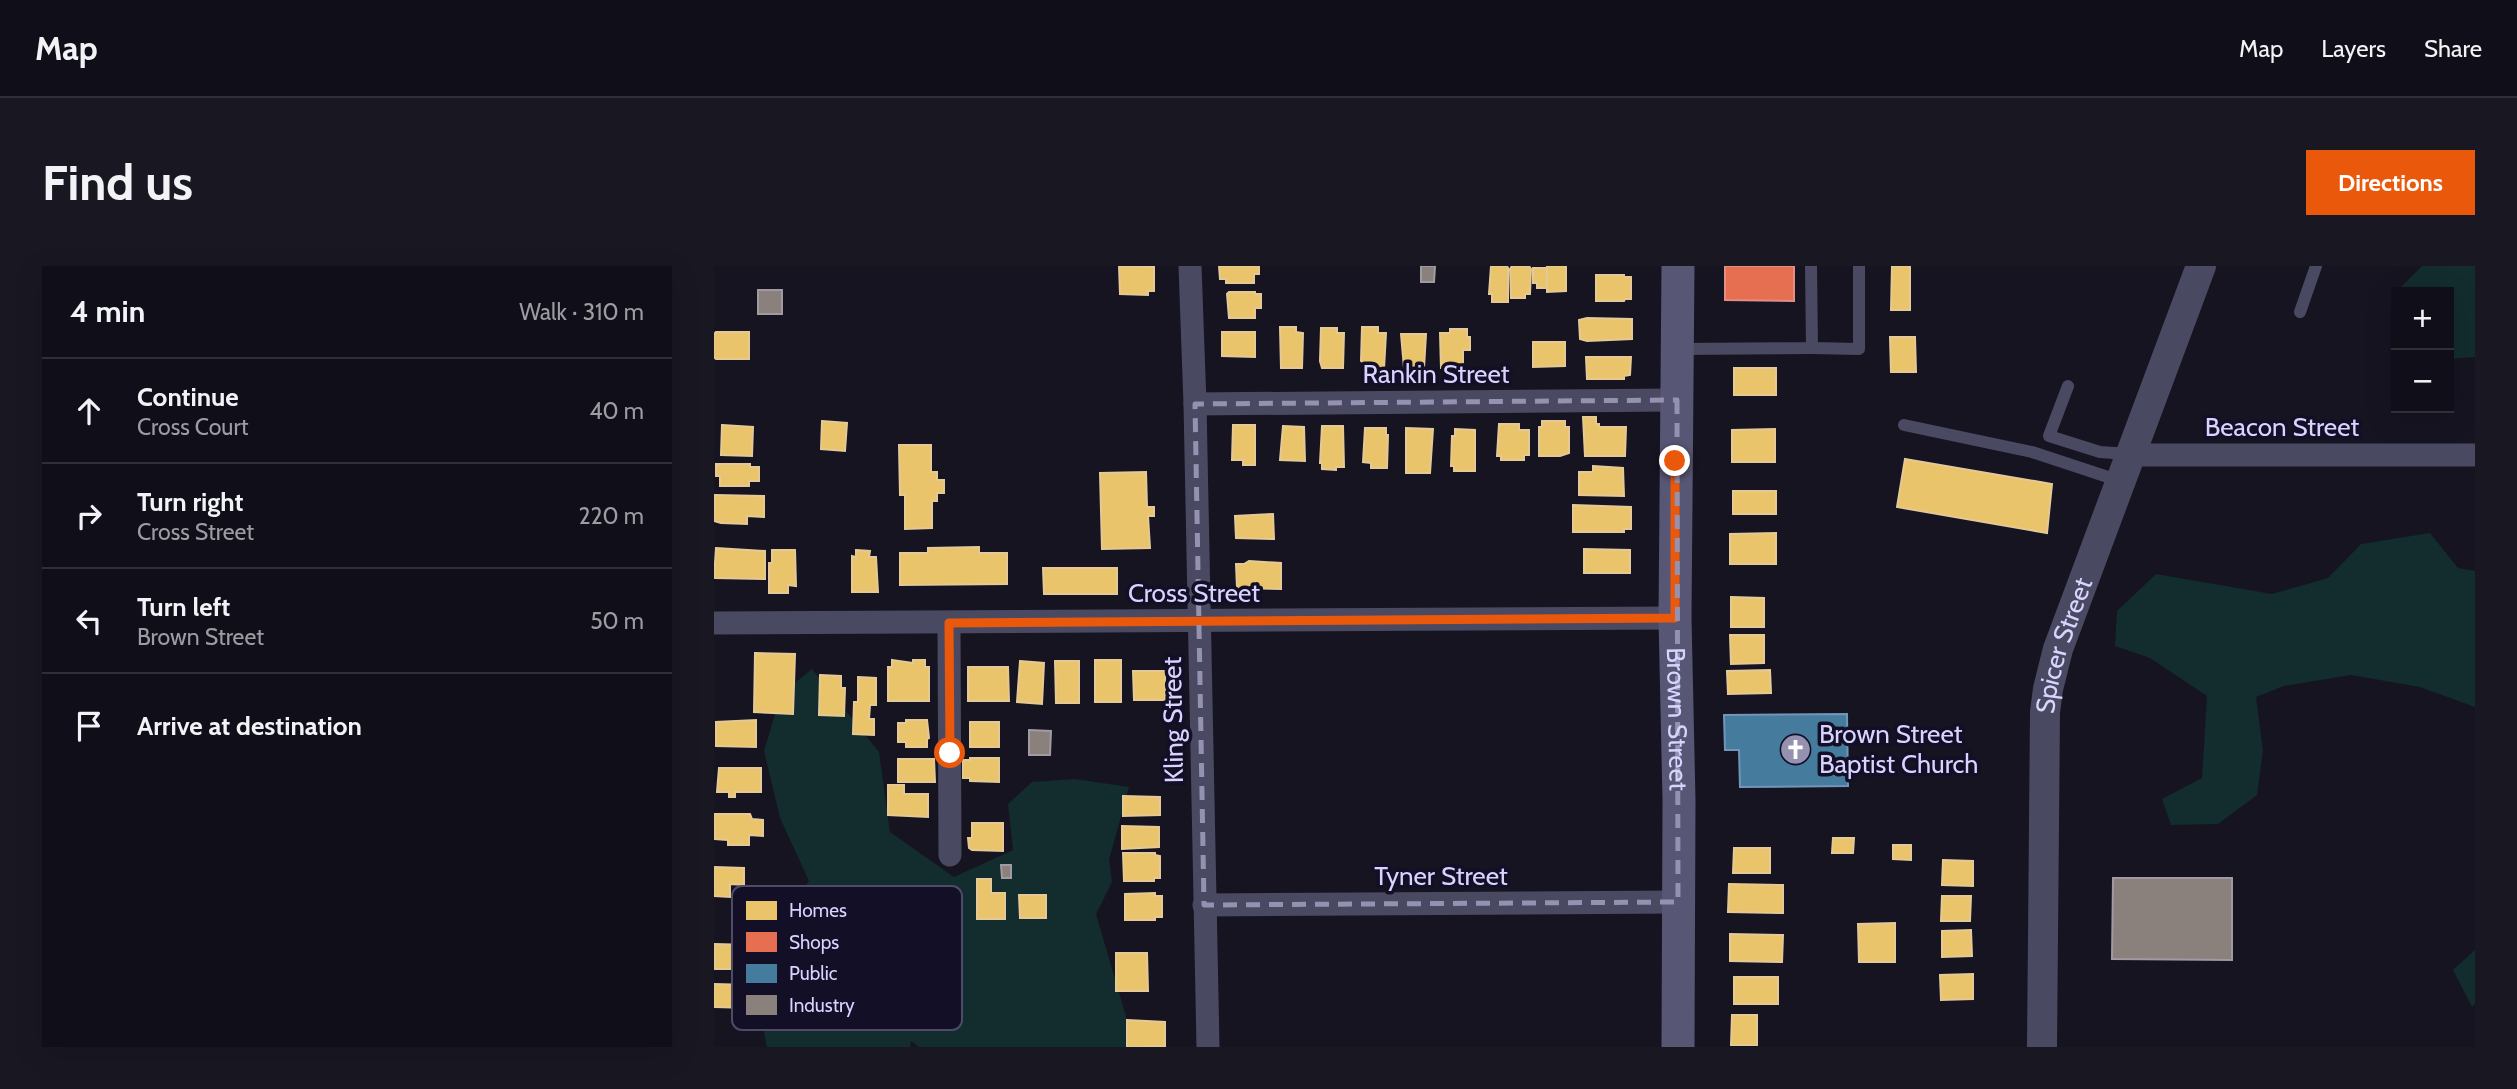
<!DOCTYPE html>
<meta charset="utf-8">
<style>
:root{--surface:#100f19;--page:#191822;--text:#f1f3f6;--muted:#9c9ca2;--line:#302f38;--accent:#ea580c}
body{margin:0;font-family:Cabin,sans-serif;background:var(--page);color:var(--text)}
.controls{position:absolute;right:21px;top:21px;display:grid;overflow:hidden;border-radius:0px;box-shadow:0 7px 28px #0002}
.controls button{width:63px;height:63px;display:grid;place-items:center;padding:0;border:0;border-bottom:2px solid var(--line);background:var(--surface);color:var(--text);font:35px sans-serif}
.stop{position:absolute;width:21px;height:21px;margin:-16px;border:5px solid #ea580c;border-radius:50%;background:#fff}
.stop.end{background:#ea580c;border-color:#fff;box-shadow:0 2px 7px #0008}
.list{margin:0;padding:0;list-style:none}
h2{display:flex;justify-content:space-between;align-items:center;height:91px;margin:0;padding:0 28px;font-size:30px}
h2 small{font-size:23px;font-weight:400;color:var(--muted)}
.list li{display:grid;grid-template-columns:46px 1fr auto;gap:21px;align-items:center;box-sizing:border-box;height:105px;padding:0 28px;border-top:2px solid var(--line)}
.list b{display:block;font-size:26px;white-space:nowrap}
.list p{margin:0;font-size:23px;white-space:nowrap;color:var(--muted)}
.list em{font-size:23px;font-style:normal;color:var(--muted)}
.icon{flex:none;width:38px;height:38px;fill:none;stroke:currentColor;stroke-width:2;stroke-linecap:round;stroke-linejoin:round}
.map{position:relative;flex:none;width:1761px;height:781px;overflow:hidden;border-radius:0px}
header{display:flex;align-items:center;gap:42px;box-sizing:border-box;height:98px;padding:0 35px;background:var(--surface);border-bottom:2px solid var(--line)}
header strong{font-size:33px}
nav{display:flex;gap:38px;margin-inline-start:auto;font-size:24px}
.intro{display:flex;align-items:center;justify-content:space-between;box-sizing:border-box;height:168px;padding:0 42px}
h1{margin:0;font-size:49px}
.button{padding:18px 32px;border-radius:0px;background:var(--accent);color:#fff;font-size:24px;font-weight:700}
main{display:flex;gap:42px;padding:0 42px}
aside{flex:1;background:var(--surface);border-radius:0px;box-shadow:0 7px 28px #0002}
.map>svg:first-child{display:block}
</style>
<header>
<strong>Map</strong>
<nav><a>Map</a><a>Layers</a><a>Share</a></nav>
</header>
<div class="intro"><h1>Find us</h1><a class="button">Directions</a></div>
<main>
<aside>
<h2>4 min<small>Walk · 310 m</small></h2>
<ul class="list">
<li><svg class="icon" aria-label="ahead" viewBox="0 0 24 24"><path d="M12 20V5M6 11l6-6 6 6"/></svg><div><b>Continue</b><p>Cross Court</p></div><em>40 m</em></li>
<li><svg class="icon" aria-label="right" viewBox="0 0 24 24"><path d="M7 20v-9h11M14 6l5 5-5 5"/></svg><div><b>Turn right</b><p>Cross Street</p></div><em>220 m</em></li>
<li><svg class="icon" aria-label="left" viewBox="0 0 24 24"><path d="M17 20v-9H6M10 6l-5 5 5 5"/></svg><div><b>Turn left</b><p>Brown Street</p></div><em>50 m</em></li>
<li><svg class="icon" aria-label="arrive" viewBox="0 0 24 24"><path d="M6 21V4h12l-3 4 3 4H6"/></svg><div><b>Arrive at destination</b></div></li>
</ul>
</aside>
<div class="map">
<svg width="1761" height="781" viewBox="0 0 1761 781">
<rect width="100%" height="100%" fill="#161421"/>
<!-- green -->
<g fill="#132c2d">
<polygon points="1708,0 1761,0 1761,91 1735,93 1735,26 1687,26 1686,22"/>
<polygon points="1716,267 1744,302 1761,305 1761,441 1706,421 1637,409 1570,420 1542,431 1549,485 1543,529 1504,558 1457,559 1448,533 1488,512 1493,430 1436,392 1401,380 1403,345 1442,308 1558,328 1614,312 1647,278"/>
<polygon points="98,403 165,486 176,566 240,611 299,584 294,538 318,516 361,513 415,521 395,594 398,616 382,648 413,754 416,781 205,781 197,775 196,781 53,781 48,757 62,739 89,722 96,675 76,639 95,615 66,552 50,485 67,428"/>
<polygon points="1761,684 1761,738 1758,741 1739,704"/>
</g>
<!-- homes -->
<g fill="#e9c46a" stroke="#e4c997" stroke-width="2">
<polygon points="405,0 440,1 440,25 434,25 434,29 406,28"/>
<polygon points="505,0 545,0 545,8 540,8 540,17 512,17 512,13 506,13"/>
<polygon points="777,0 793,0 794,2 794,36 778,36 778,28 775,28"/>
<polygon points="798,0 815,0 817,3 816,28 811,28 811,32 797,32 796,3"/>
<polygon points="833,0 852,0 852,25 833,26"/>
<polygon points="1178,0 1196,0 1196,44 1177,44"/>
<polygon points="819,2 833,2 833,22 823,22 823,17 819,17"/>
<polygon points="882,9 910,9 910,11 917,11 917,33 911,33 910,35 882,35"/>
<polygon points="515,26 541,26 541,28 547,28 547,42 541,42 541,52 515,52 513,28"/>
<polygon points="873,52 918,53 918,73 873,75 866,73 865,54"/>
<polygon points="566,61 582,61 582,66 589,67 588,102 567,102"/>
<polygon points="648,61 664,61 664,67 672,67 670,103 649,102 649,96 647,95"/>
<polygon points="607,62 623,62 623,67 630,67 629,102 608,102 606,95"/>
<polygon points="736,63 753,63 753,71 756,71 756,84 749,84 749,102 747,104 727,102 726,67 736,67"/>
<polygon points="2,66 35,66 35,93 2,93 0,91 0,68"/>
<polygon points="508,66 541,66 541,91 508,90"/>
<polygon points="687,68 712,68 710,102 690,102"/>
<polygon points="1176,71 1201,71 1202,106 1177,106"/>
<polygon points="819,76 851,76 851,100 819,101"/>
<polygon points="872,91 917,91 916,109 910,110 910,113 873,113"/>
<rect x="1020" y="102" width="42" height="27"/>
<polygon points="869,151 882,151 882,158 885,158 885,161 912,161 911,190 871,190"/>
<polygon points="108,155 133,157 131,185 107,183"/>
<polygon points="828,155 851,155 851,161 855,161 855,187 846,190 825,190 825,161 828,161"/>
<polygon points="785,158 805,158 805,164 815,164 815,189 810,189 810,194 787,194 787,190 783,190"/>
<polygon points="8,159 39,161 38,190 7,189"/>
<polygon points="519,159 541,159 541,199 529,199 529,194 518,194"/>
<polygon points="569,160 590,161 591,195 566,194"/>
<polygon points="608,160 629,160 630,201 622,201 622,204 608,203 608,197 606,197"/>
<polygon points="651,162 672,162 672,169 674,169 673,202 657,202 657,197 649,196"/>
<polygon points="692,162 719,163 716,207 692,207"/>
<polygon points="741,163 761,164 761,205 740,205 740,200 737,200 738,170 741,170"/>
<polygon points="1061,163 1061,196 1018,196 1018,164"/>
<polygon points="185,179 217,179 217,206 223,206 223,214 230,214 230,227 223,227 223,235 218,235 218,262 191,263 191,229 186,229"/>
<polygon points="1191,193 1338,218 1333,267 1183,241"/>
<polygon points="2,198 36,198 36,201 45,201 45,215 35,215 35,220 6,220 6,210 2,210"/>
<polygon points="879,200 909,202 910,230 865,229 865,206 879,206"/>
<polygon points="432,206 433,241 440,241 440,250 434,250 436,282 388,283 386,207"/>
<rect x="1019" y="225" width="43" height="23"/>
<polygon points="1,229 50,230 50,251 33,250 33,258 7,257 0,255"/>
<polygon points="859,239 917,241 917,263 910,263 910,266 859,266"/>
<polygon points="559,248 560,273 522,272 521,250"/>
<polygon points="1062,267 1062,298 1016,298 1016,268"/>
<polygon points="265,281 265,287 293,287 293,318 186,319 186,287 214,287 214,282"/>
<polygon points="2,282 51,285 51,313 0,312"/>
<polygon points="870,283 916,284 916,307 870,307"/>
<polygon points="58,284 81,284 82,320 74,319 74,327 55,327 55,297 58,297"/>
<polygon points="142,284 156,285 155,291 162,291 164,326 138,326 138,290 142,291"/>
<polygon points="535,295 567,297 567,323 523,322 522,298 530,298"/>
<polygon points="329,302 403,302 403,328 330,328"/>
<polygon points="1017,331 1050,332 1050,361 1017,361"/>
<polygon points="1016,369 1050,369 1050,397 1017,398"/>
<polygon points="41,387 81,388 79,448 40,446"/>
<polygon points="178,394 199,397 199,394 211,394 211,401 215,401 215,435 174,435 174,401 178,401"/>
<rect x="381" y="394" width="26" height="42"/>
<polygon points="306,395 330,397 328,438 303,436"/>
<polygon points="341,395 365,395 365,437 342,437"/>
<polygon points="254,401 294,401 295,435 254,435"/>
<polygon points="1056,404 1057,427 1014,428 1013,405"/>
<polygon points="419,405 451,405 451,434 420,434"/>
<polygon points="106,409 127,410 127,422 131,422 130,450 105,449"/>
<polygon points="144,411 162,412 162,439 156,439 155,453 160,453 160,469 139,468 140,436 144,436"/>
<polygon points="42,454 42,481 2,480 2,456"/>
<polygon points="192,454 213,454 215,472 213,473 213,481 192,481 192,476 184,476 184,457 192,457"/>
<rect x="256" y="456" width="29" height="25"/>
<polygon points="256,492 285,492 285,516 256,515 256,512 249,512 249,494 256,494"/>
<polygon points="184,493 220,493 221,516 184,516"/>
<polygon points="5,502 47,502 47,526 21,526 21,531 15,531 15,526 3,526"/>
<polygon points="174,519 190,519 190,528 214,528 214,551 174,549"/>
<polygon points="409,530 446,531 446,549 409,550"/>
<polygon points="0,548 36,548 38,553 49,554 49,570 35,569 35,579 14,579 14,574 1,573"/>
<polygon points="258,557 289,557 289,585 258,584 255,582 254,572 258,572"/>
<polygon points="408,560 445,561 445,581 408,583"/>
<polygon points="1119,572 1140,572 1139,587 1118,587"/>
<polygon points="1179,579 1197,579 1197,594 1179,593"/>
<polygon points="1020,582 1056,582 1056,607 1019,607"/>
<polygon points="409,587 441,587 441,589 446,590 446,612 440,612 440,615 410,615"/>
<polygon points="1229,594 1259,595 1259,620 1228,619"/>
<polygon points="0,601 30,602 30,619 16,618 16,631 0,630"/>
<polygon points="263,613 277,613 277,627 291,627 291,653 263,653"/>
<polygon points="1015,618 1069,619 1069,647 1014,646"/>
<polygon points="441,627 441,630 448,630 448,651 441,651 441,654 411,654 411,628"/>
<polygon points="305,629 332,629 332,652 306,652"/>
<polygon points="1228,630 1257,630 1256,655 1227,655"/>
<polygon points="1181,657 1181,696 1145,696 1144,658"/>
<polygon points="1257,664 1258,690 1228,691 1228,665"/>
<polygon points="1016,668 1069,669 1068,696 1016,695"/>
<polygon points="0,678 37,679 37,703 1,703"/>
<polygon points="402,687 433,687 434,725 402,725"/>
<polygon points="1259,708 1259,733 1227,734 1226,709"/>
<rect x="1020" y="711" width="44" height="27"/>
<polygon points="0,718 36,719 36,742 0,741"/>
<polygon points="1018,749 1043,749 1043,779 1017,779"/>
<polygon points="413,754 451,756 451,780 413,781"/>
</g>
<!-- shops -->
<polygon fill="#e76f51" stroke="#e38d85" stroke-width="2" points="1011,0 1080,0 1080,35 1011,34"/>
<!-- public -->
<polygon fill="#457b9d" stroke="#7196ba" stroke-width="2" points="1133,448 1134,520 1026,521 1025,484 1011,484 1010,449"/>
<!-- industry -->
<g fill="#8a817c" stroke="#a29aa3" stroke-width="2">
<polygon points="707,0 721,0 720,16 707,16"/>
<rect x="44" y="24" width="24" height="24"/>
<polygon points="315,464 337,465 336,489 315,489"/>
<polygon points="287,599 297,599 297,612 288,612"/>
<polygon points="1399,612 1518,612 1518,694 1398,693"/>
</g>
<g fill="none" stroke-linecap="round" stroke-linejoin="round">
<!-- service -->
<g stroke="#4a4962" stroke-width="12">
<polyline points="1586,46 1602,0"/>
<polyline points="1098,82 1145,83 1145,0"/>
<polyline points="963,83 1098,82 1097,0"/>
<polyline points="1354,120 1335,170 1386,186 1415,188"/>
<polyline points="1190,159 1318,186 1406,215"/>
</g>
<!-- minor -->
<g stroke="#4a4962" stroke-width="23">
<polyline points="476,0 481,138 494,781"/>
<polyline points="481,138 963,134"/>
<polyline points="1417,189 1761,189"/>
<polyline points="0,357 961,352"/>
<polyline points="235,357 236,589"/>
<polyline points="490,639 964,636"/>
</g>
<!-- tertiary -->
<path stroke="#4a4962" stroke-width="30" id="s1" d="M1328,781L1331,446L1334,423L1344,383L1487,0"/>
<!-- secondary -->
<path stroke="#575674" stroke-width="33" id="s2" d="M964,0L961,352L965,534L964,781"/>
</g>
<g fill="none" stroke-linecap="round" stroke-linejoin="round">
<!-- route -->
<polyline stroke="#ea580c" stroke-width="9" points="236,487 235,357 961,352 961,195"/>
</g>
<!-- marked area -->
<path fill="none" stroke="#9591b1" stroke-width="5" stroke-dasharray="14 9" stroke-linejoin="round" d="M963,134L964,636L490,639L481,138Z"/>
<!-- icons -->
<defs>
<symbol id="church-disc" viewBox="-11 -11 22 22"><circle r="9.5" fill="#9591b1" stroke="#130f26"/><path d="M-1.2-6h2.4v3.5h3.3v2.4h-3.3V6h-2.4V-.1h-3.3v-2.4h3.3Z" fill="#fff"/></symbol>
</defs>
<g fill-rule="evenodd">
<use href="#church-disc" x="1064" y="466" width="35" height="35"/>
</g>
<g text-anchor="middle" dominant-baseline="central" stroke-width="7" stroke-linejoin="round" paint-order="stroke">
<!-- street labels -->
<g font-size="26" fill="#d9d4ff" stroke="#130f26">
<text x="722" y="108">Rankin Street</text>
<text x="1568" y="161">Beacon Street</text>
<text x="480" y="327">Cross Street</text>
<text stroke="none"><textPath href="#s1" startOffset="404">Spicer Street</textPath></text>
<text stroke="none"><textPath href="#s2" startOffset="453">Brown Street</textPath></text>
<text transform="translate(459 454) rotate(-91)">Kling Street</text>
<text x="727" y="610">Tyner Street</text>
</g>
<!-- poi labels -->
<g font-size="26" fill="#d9d4ff" stroke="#130f26" text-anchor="start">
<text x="1105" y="468">Brown Street<tspan x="1105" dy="30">Baptist Church</tspan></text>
</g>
</g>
<!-- legend -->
<rect x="18" y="620" width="230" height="144" rx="10" fill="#130f26" stroke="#4e4a67" stroke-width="2"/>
<rect x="32" y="635" width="31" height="19" fill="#e9c46a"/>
<rect x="32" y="666" width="31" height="20" fill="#e76f51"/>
<rect x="32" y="698" width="31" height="19" fill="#457b9d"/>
<rect x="32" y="729" width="31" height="20" fill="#8a817c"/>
<g font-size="19" fill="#d9d4ff">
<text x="75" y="651">Homes</text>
<text x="75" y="683">Shops</text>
<text x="75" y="714">Public</text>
<text x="75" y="746">Industry</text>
</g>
</svg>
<div class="controls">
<button>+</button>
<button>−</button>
</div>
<div class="stop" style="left:236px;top:487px"></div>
<div class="stop end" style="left:961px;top:195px"></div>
</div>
</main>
